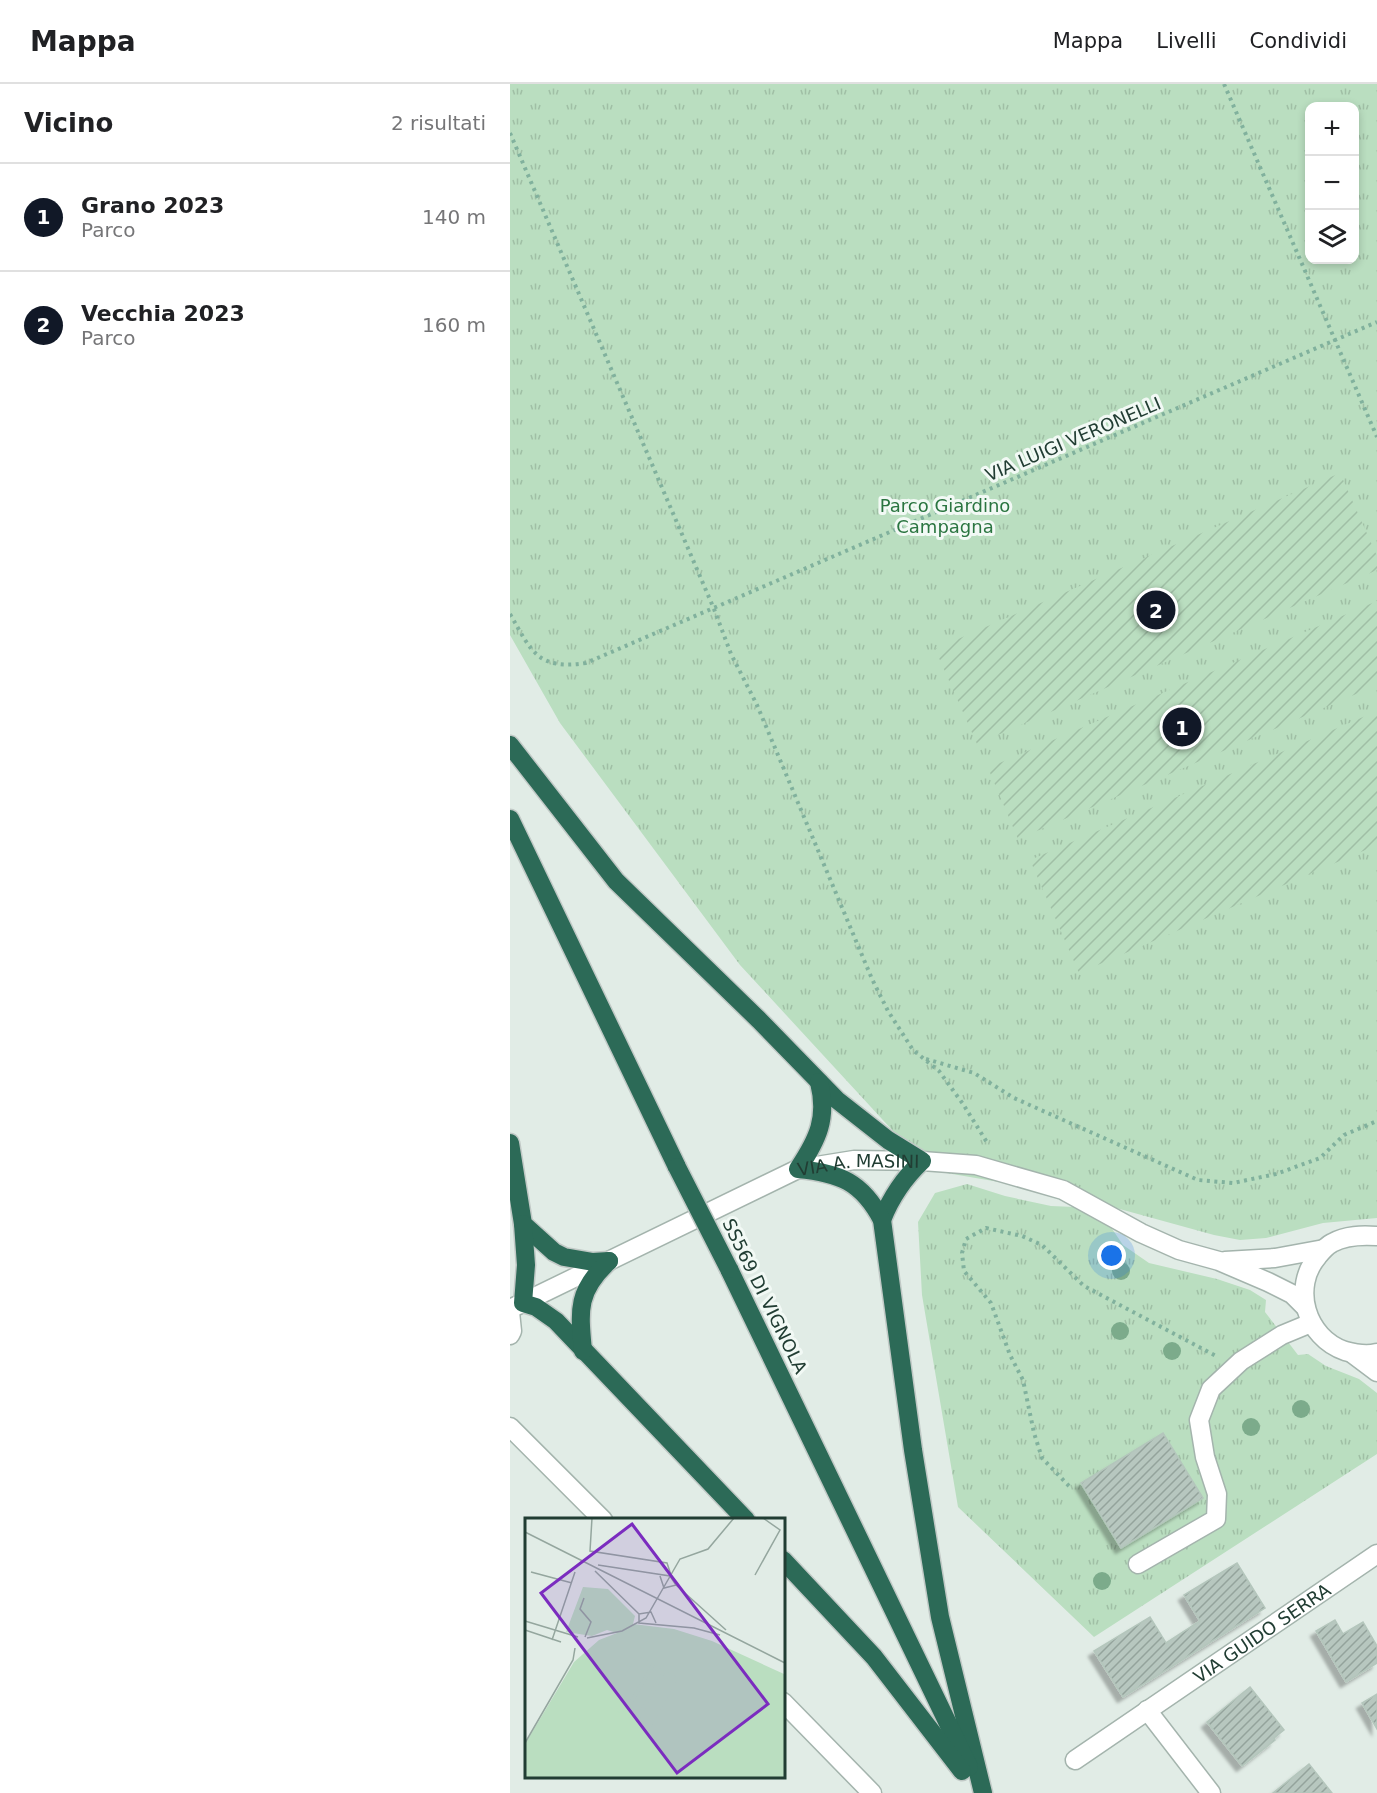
<!DOCTYPE html>
<html lang="it">
<meta charset="utf-8">
<style>
:root{--surface:#fff;--page:#f2f2f2;--text:#202124;--muted:#757577;--line:#e0e0e0;--accent:#111827}
body{margin:0;font-family:"DejaVu Sans",sans-serif;background:var(--page);color:var(--text)}
.controls{position:absolute;right:18px;top:18px;display:grid;overflow:hidden;border-radius:12px;box-shadow:0 3px 9px #0003}
.controls button{width:54px;height:54px;display:grid;place-items:center;padding:0;border:0;border-bottom:2px solid var(--line);background:var(--surface);color:var(--text);font:30px sans-serif}
.you{position:absolute;left:602px;top:1172px;width:21px;height:21px;margin:-15px;border:4px solid #fff;border-radius:50%;background:#1a73e8;box-shadow:0 0 0 9px #1a73e833}
.badge{display:grid;place-items:center;width:39px;height:39px;border-radius:50%;background:var(--accent);color:#fff;font-size:20px;font-weight:700}
.pin{position:absolute;translate:-50% -50%;border:3px solid #fff;box-shadow:0 2px 6px #0006}
.list{margin:0;padding:0;list-style:none}
h2{display:flex;justify-content:space-between;align-items:center;height:78px;margin:0;padding:0 24px;font-size:26px}
h2 small{font-size:20px;font-weight:400;color:var(--muted)}
.list li{display:grid;grid-template-columns:39px 1fr auto;gap:18px;align-items:center;box-sizing:border-box;height:108px;padding:0 24px;border-top:2px solid var(--line)}
.list b{display:block;font-size:22px;white-space:nowrap}
.list p{margin:0;font-size:20px;white-space:nowrap;color:var(--muted)}
.list em{font-size:20px;font-style:normal;color:var(--muted)}
.icon{flex:none;width:33px;height:33px;fill:none;stroke:currentColor;stroke-width:2;stroke-linecap:round;stroke-linejoin:round}
.map{position:relative;flex:none;width:867px;height:1709px;overflow:hidden}
header{display:flex;align-items:center;gap:36px;box-sizing:border-box;height:84px;padding:0 30px;background:var(--surface);border-bottom:2px solid var(--line)}
header strong{font-size:28px}
nav{display:flex;gap:33px;margin-inline-start:auto;font-size:21px}
main{display:flex}
aside{flex:1;background:var(--surface)}
.map>svg:first-child{display:block}
</style>
<header>
<strong>Mappa</strong>
<nav><a>Mappa</a><a>Livelli</a><a>Condividi</a></nav>
</header>
<main>
<aside>
<h2>Vicino<small>2 risultati</small></h2>
<ul class="list">
<li><span class="badge">1</span><div><b>Grano 2023</b><p>Parco</p></div><em>140 m</em></li>
<li><span class="badge">2</span><div><b>Vecchia 2023</b><p>Parco</p></div><em>160 m</em></li>
</ul>
</aside>
<div class="map">
<svg width="867" height="1709" viewBox="0 0 867 1709">
<defs>
<pattern id="park-tufts" width="24" height="20" patternUnits="userSpaceOnUse" patternTransform="scale(1.5)"><rect width="24" height="20" fill="#badec0"/><path d="M3 7l-1-3M5 7V3M7 7l1-3M15 17l-1-3M17 17v-4M19 17l1-3" fill="none" stroke="#a0bfa5"/></pattern>
<pattern id="garden-furrows" width="10" height="10" patternUnits="userSpaceOnUse" patternTransform="scale(1.5)"><rect width="10" height="10" fill="#badec0"/><path d="M-1 1l2-2M0 10L10 0M9 11l2-2" fill="none" stroke="#a0bfa5"/></pattern>
<pattern id="building-hatch" width="6" height="6" patternUnits="userSpaceOnUse" patternTransform="scale(1.5)"><rect width="6" height="6" fill="#b7c7bf"/><path d="M-1 1l2-2M0 6l6-6M5 7l2-2" fill="none" stroke="#94a39c"/></pattern>
<filter id="shadow"><feDropShadow dx="-5.5" dy="5.5" stdDeviation="1.5" flood-color="#0004"/></filter>
</defs>
<rect width="100%" height="100%" fill="#e1ece6"/>
<!-- park -->
<g fill="url(#park-tufts)" fill-rule="evenodd">
<path d="M0,0H867V1134L813,1139L756,1154L730,1156L704,1151L548,1108L419,1086L230,881L50,639L0,551ZM800,22H844V176H800Z"/>
<polygon points="457,1100 495,1112 541,1122 588,1124 613,1161 639,1179 707,1195 740,1206 756,1216 755,1228 788,1271 798,1270 816,1282 849,1295 867,1309 867,1370 584,1553 448,1423 412,1211 408,1138 425,1109"/>
</g>
<!-- garden -->
<g fill="url(#garden-furrows)">
<polygon points="830,389 867,472 867,486 467,660 425,565"/>
<polygon points="867,517 867,601 508,755 478,684"/>
<polygon points="867,627 867,761 569,889 520,776"/>
</g>
<!-- building -->
<g fill="url(#building-hatch)" stroke="#b4c6bc" stroke-width="1.5" filter="url(#shadow)">
<polygon points="653,1349 693,1414 611,1464 571,1399"/>
<polygon points="727,1479 755,1524 613,1613 584,1567 640,1533 656,1559 690,1537 674,1511"/>
<polygon points="825,1536 833,1550 853,1538 867,1562 867,1579 836,1598 806,1547"/>
<polygon points="740,1603 774,1646 764,1654 765,1656 732,1682 697,1638"/>
<polygon points="867,1610 867,1645 852,1619"/>
<polygon points="799,1680 822,1709 763,1709"/>
</g>
<g fill="none" stroke-linecap="round" stroke-linejoin="round">
<defs>
<g id="minor">
<path d="M867,1152C852,1151 836,1151 822,1159C816,1162 812,1167 808,1172C781,1203 796,1254 835,1267C846,1270 856,1272 867,1269"/>
<polyline points="715,1177 765,1174 814,1165"/>
<path id="s1" d="M0,1225L288,1085L344,1076L412,1077L466,1081L553,1106L631,1149L669,1166L709,1177L758,1198L782,1210L795,1223"/>
<polyline points="0,1228 2,1247 0,1251"/>
<polyline points="843,1270 867,1288"/>
<polyline points="0,1343 93,1436"/>
<polyline points="628,1480 706,1435 707,1410 695,1373 689,1336 701,1305 731,1277 772,1251 801,1239"/>
<polyline points="273,1618 362,1709"/>
<polyline points="637,1626 701,1709"/>
<path id="s2" d="M565,1676L867,1470"/>
</g>
<g id="highway">
<path d="M0,661L106,797L249,936L327,1016L378,1056L412,1077C394,1094 381,1113 372,1136"/>
<polyline points="0,735 167,1083"/>
<path d="M309,998C318,1034 308,1055 288,1085C330,1089 352,1098 372,1136L403,1366L430,1533L473,1709"/>
<polyline points="0,1059 13,1140 44,1168 54,1173 83,1178 99,1177"/>
<polyline points="13,1140 16,1181 13,1219 26,1223 46,1237 236,1436"/>
<polyline points="219,1185 459,1683"/>
<path d="M73,1267C69,1225 67,1207 99,1177"/>
<polyline points="273,1476 364,1573 452,1687"/>
</g>
</defs>
<!-- minor casing -->
<use href="#minor" stroke="#a4b4ad" stroke-width="21"/>
<!-- highway casing -->
<use href="#highway" stroke="#c1c9c6" stroke-width="21"/>
<!-- path -->
<g stroke="#81b19d" stroke-width="4" stroke-dasharray="3 4.5" stroke-linecap="butt">
<polyline points="714,0 867,353"/>
<polyline points="0,49 204,525 221,570 247,621 362,895 378,927 403,966 429,987 453,1020 478,1060"/>
<path d="M0,530C22,568 27,586 76,579L867,238"/>
<polyline points="416,975 464,989 504,1014 688,1096 723,1099 766,1090 810,1074 834,1051 867,1037"/>
<polyline points="559,1402 532,1374 524,1349 513,1296 500,1271 481,1219 454,1187 452,1169 456,1155 476,1144 512,1152 532,1161 574,1202 706,1272"/>
</g>
<!-- minor -->
<use href="#minor" stroke="#fff" stroke-width="18"/>
<!-- highway -->
<use href="#highway" stroke="#2c6a57" stroke-width="18"/>
<defs>
<polyline id="highway-bridge" points="167,1083 219,1185"/>
</defs>
<!-- highway-bridge casing -->
<use href="#highway-bridge" stroke="#c1c9c6" stroke-width="21" stroke-linecap="butt"/>
<!-- highway-bridge -->
<use href="#highway-bridge" stroke="#2c6a57" stroke-width="18"/>
</g>
<!-- trees -->
<g fill="#7cab8b">
<circle cx="611" cy="1187" r="9"/>
<circle cx="610" cy="1247" r="9"/>
<circle cx="662" cy="1267" r="9"/>
<circle cx="791" cy="1325" r="9"/>
<circle cx="741" cy="1343" r="9"/>
<circle cx="592" cy="1497" r="9"/>
</g>
<g text-anchor="middle" dominant-baseline="central" stroke-width="6" stroke-linejoin="round" paint-order="stroke">
<!-- street labels -->
<g font-size="18" fill="#213d33" stroke="#f2f9f5">
<text transform="translate(563 355) rotate(-23)">VIA LUIGI VERONELLI</text>
<text stroke="none"><textPath href="#s1" startOffset="381">VIA A. MASINI</textPath></text>
<text transform="translate(255 1212) rotate(64)">SS569 DI VIGNOLA</text>
<text stroke="none"><textPath href="#s2" startOffset="226">VIA GUIDO SERRA</textPath></text>
</g>
<!-- park labels -->
<g font-size="18" fill="#2a7540" stroke="#f2f9f5">
<text x="435" y="421">Parco Giardino<tspan x="435" dy="21">Campagna</tspan></text>
</g>
</g>
<!-- overview -->
<g transform="translate(15 1434)">
<rect width="260" height="260" fill="#e1ece6"/>
<path d="M58,69L83,71L110,98L108,106L149,111L187,123L259,156V259H0V226L49,144L74,122L92,115L82,112L67,118L41,114Z" fill="#badec0"/>
<path d="M112,137L127,145L97,196L83,188ZM130,147L138,152L109,203L100,198ZM141,153L153,160L125,211L113,204Z" fill="#badec0"/>
<path fill="none" stroke="#94a69e" stroke-width="1.5" d="M67,0L65,33L142,45L146,57M0,14L260,145M73,47L145,58L151,67M70,53L114,96L126,94L131,105M6,54L47,65M230,57L255,12L238,0M135,58L139,70L151,67L201,112M59,80L55,91L66,104L60,119M114,96V105L169,110L195,117M0,103L53,119M0,112L36,124M62,120L97,113L121,100L155,41L183,31L209,0M27,122L50,54M0,225L48,142L50,130"/>
<path fill="#7b2cbf" fill-opacity="0.15" stroke="#7b2cbf" stroke-width="3" d="M107,6L243,186L152,255L16,75Z"/>
<rect width="260" height="260" fill="none" stroke="#213d33" stroke-width="3"/>
</g>
</svg>
<div class="controls">
<button>+</button>
<button>−</button>
<button><svg class="icon" aria-label="layers" viewBox="0 0 24 24"><path d="M12 4l9 5-9 5-9-5zM3 14l9 5 9-5"/></svg></button>
</div>
<div class="you"></div>
<div class="pin badge" style="left:672px;top:643px">1</div>
<div class="pin badge" style="left:646px;top:526px">2</div>
</div>
</main>
